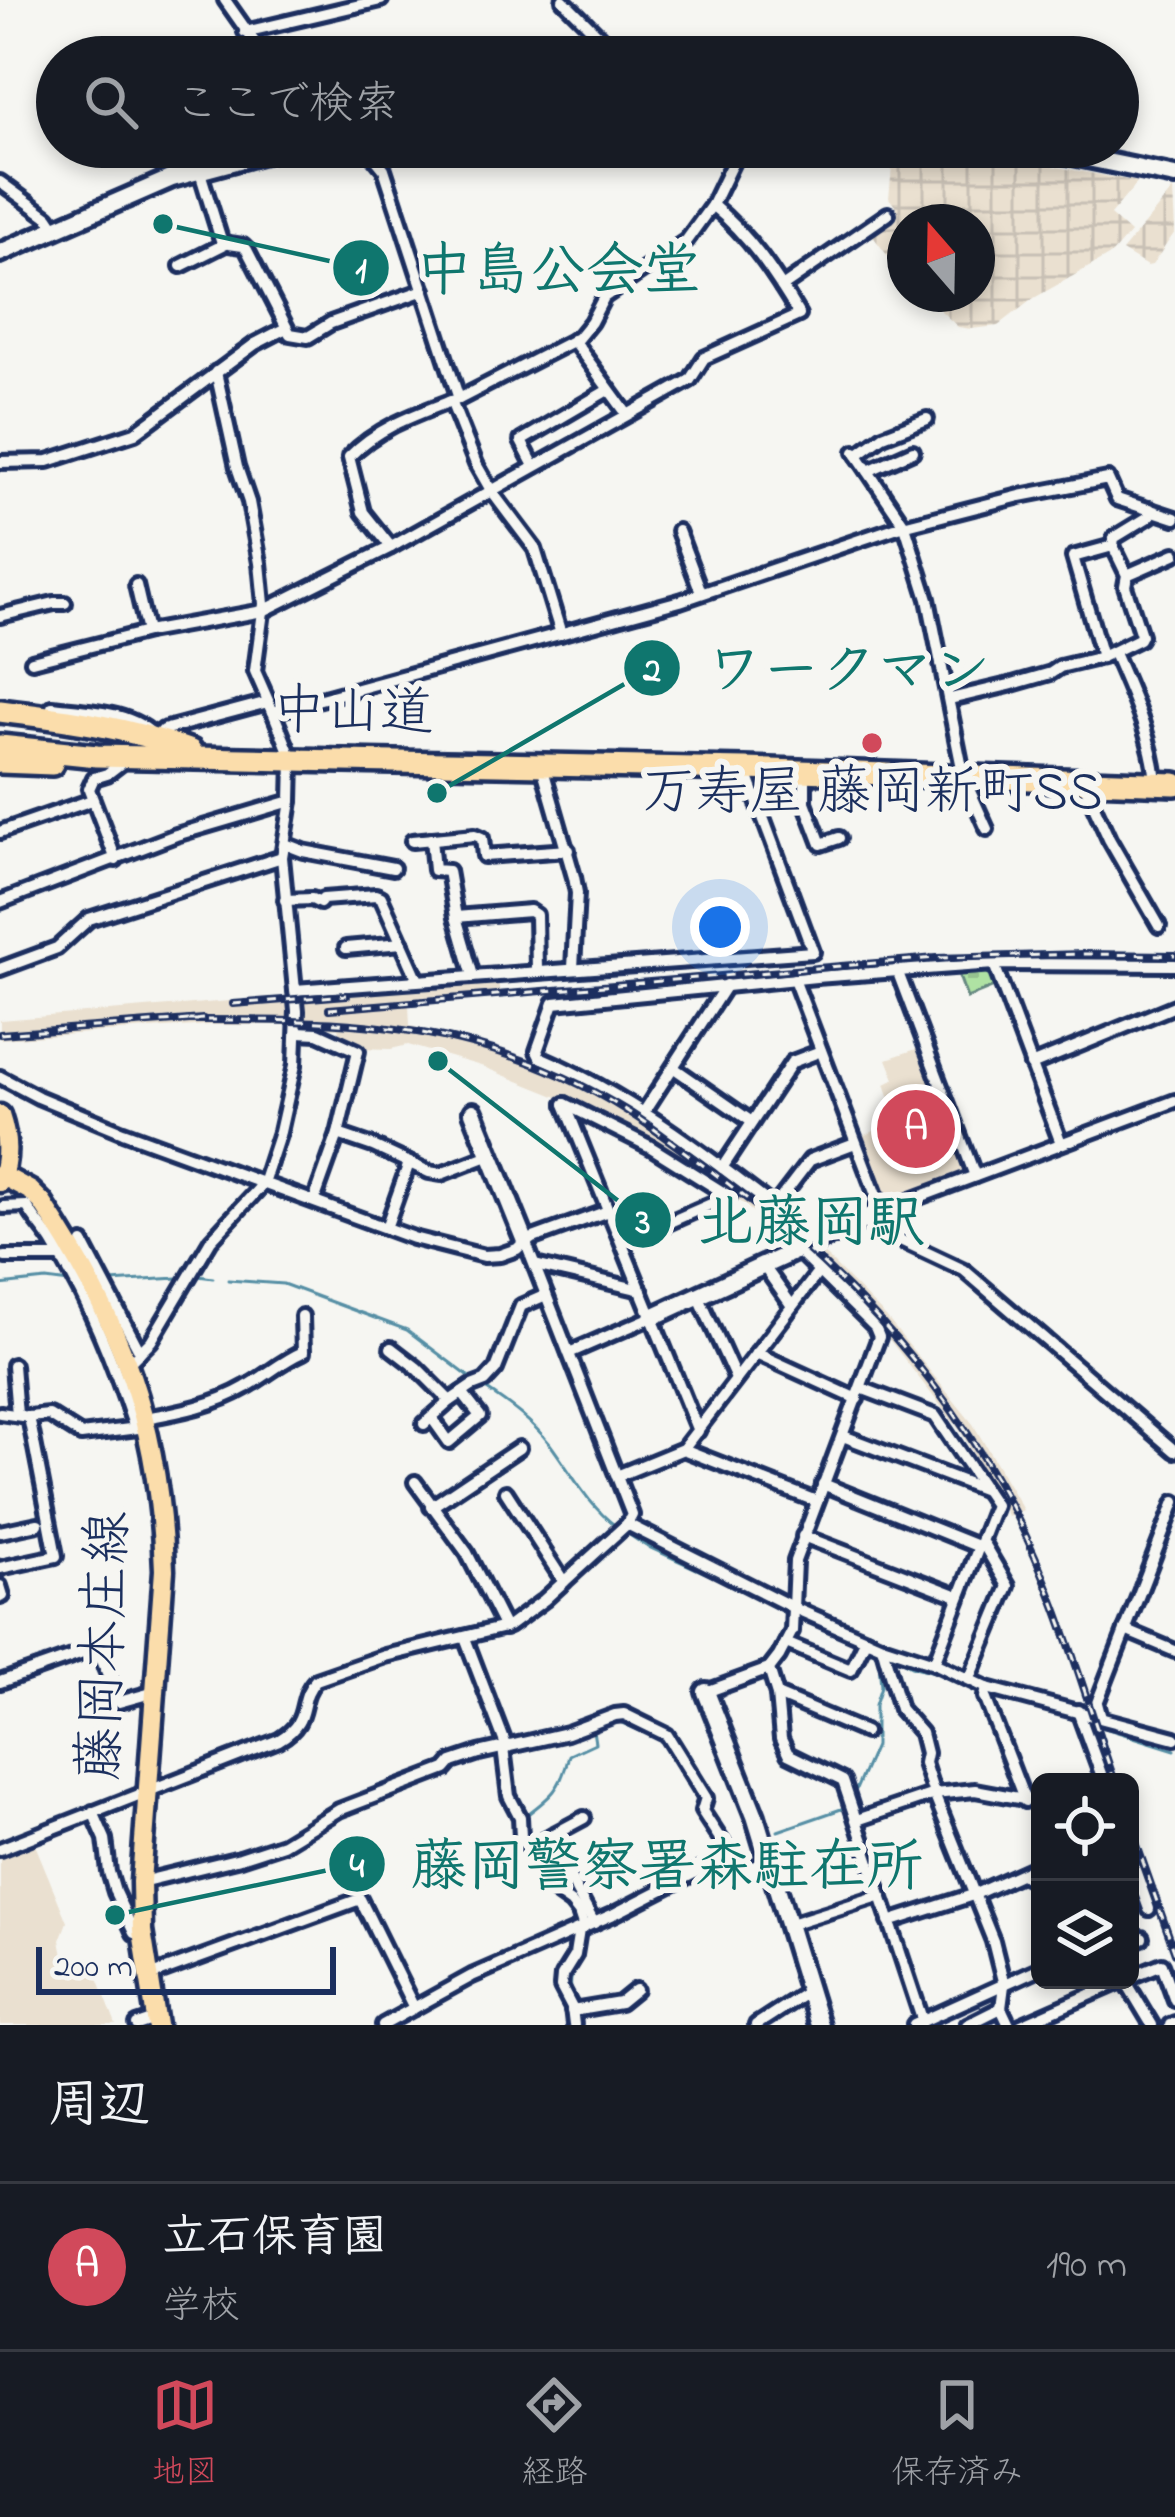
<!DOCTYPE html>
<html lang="ja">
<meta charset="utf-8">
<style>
:root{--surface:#171b24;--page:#20242c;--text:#f1f3f6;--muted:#9ea1a6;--line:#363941;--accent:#d1495b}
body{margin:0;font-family:"Indie Flower","Klee One",sans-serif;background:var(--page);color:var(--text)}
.controls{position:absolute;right:36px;bottom:36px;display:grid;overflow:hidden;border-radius:18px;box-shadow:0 6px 18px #0003}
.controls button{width:108px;height:108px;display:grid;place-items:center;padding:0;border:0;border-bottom:3px solid var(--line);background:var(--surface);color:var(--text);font:60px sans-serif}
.compass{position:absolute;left:887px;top:204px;width:108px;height:108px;border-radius:50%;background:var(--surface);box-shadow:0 6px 18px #0003;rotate:340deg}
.scale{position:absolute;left:36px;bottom:30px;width:300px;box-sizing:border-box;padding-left:12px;border:6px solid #1b2f5e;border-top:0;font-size:33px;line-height:42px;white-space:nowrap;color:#1b2f5e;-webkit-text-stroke:9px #f6f6f2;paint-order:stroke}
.you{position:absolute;left:720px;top:927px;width:42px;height:42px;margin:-30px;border:9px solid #fff;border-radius:50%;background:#1a73e8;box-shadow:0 0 0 18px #1a73e833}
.badge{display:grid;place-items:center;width:78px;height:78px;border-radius:50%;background:var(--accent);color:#fff;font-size:39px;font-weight:700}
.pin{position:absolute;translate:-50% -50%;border:6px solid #fff;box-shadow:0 3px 12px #0006}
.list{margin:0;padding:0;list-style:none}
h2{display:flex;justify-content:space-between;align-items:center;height:156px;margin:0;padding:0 48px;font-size:51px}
h2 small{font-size:39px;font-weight:400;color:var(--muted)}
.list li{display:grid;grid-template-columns:78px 1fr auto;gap:36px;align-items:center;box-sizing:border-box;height:168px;padding:0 48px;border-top:3px solid var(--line)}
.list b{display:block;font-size:45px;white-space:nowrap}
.list p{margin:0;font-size:39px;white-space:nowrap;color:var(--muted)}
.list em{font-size:39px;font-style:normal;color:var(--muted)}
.icon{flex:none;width:66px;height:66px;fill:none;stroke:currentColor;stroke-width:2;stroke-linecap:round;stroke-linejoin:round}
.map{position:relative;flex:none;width:1175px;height:2025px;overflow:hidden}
.search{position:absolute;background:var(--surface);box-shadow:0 6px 18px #0003;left:36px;right:36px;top:36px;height:132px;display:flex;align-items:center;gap:30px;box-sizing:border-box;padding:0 42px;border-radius:66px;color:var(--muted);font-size:45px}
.sheet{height:324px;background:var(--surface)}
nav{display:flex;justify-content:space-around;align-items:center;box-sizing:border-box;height:168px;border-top:3px solid var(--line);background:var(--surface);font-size:33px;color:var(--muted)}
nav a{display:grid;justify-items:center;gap:6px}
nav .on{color:var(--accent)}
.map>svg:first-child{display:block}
</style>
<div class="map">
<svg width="1175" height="2025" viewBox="0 0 1175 2025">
<defs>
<pattern id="industrial-grid" width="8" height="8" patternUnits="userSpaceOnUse" patternTransform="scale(3)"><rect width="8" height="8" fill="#eae0d0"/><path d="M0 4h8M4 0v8" fill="none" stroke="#c8c0b5"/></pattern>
<pattern id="cemetery-stones" width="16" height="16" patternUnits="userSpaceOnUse" patternTransform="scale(3)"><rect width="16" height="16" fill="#afe2a3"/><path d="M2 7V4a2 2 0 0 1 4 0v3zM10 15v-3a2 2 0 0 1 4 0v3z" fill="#96c28f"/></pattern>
</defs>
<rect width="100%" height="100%" fill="#f6f6f2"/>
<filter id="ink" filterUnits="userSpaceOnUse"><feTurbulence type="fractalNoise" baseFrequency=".00833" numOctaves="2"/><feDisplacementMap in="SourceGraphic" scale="24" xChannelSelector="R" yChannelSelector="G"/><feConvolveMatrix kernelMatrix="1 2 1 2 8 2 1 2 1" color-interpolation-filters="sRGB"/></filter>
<g filter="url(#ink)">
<!-- built -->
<g fill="#eae0d0">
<polygon points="498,979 500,996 409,1005 410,1026 492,1046 549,1065 631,1106 762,1204 829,1259 886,1317 973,1424 1023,1510 1008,1517 961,1432 877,1324 797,1246 684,1159 580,1106 481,1066 408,1045 391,1049 358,1048 343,1043 338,1028 298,1025 210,1025 0,1039 0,1020"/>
<polygon points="922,1047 967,1167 964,1171 888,1200 882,1198 860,1137 898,1121 885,1084 895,1079 887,1059"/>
<polygon points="34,1842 67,1922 60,1940 65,1967 91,1959 116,2025 0,2025 0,1855"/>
</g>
<!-- industrial -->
<g fill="url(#industrial-grid)">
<polygon points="894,147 967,147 970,151 1138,182 1110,215 1130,233 1112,254 1034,298 998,326 971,329 958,327 923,294 977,294 977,222 905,222 905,279 869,231 898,210 889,198"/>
<polygon points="1173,190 1175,232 1152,265 1147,266 1122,251"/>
</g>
<!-- cemetery -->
<polygon fill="url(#cemetery-stones)" stroke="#658880" stroke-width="3" points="986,970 993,974 997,986 967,998 957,971"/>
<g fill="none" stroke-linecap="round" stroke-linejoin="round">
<!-- stream -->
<g stroke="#568fa5" stroke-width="3">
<polyline points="198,1276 213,1278"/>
<polyline points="228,1280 283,1284 407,1330 476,1382"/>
<polyline points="110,1282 178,1278"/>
<polyline points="0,1285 46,1280 69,1283"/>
<path d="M484,1388C508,1404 532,1421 550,1444C571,1472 588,1506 617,1527"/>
<polyline points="625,1532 646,1546 789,1611"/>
<polyline points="814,1622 860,1643"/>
<polyline points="891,1655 911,1666 950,1676"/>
<polyline points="958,1680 982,1691"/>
<polyline points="615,1720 664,1741 672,1753"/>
<polyline points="1089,1723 1175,1750"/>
<polyline points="855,1792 875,1746 875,1705 881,1686 878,1651"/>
<path d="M525,1816C552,1796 561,1789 569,1755L595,1743L593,1730L606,1724"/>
<polyline points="778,1831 847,1807"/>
<path d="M574,2000C565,1974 576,1974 583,1951C583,1950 585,1932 585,1930"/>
</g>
<defs>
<g id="street">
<polyline points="225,0 265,57"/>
<polyline points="563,0 617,54 628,57"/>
<polyline points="245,32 381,0"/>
<polyline points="366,147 384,169 459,399 451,401 476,464 492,492 535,549 561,634"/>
<polyline points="199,169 222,243 243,246 247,250 290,334 308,337 331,323 424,290"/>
<polyline points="0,182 48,217 56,229"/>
<polyline points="181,266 225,244"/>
<polyline points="782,287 888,214"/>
<polyline points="573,340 627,414"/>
<polyline points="216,372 237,467 249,502 260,563 264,604 255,671 273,712"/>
<polyline points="459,399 578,338 591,322 604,297 686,241 712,205 740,147"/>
<polyline points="855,452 905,526 928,599 964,778 987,829"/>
<polyline points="857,455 883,436 927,419"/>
<polyline points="0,462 48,461 135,433 255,344 286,328"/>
<polyline points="534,466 521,441 608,390"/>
<polyline points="868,471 913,451"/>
<polyline points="678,531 701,592"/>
<polyline points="1113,546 1114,538 1150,516 1150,509"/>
<path d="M391,547L363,512L349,457C377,428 414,415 451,401"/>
<polyline points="1127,575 1175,554"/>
<polyline points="136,585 147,632"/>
<polyline points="0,616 54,603 65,603"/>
<path d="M1114,653C1131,693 1153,739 1156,783"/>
<path d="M32,661L147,632L263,611L391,547L690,380L704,358L799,315C775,274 749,235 712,205"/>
<polyline points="950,699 1009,685 1051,673 1060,667 1102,657 1139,639 1141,635 1125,586 1127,575 1113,546 1073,557 1102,657"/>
<path d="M52,707C85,711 133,711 156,738L163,730L268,702"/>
<polyline points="542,766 574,877 577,893 573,968"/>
<polyline points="805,771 805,802 821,844 839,838"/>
<polyline points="1082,780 1109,839 1159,926"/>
<polyline points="0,832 92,800"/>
<polyline points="431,839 434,870 448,871 456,917 530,911 536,915 537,970"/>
<polyline points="412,841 475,835 482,838 484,856 568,850"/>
<polyline points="285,844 303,851 393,868"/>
<polyline points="116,860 89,789 94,778 107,774 120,764"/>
<polyline points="285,900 312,899 320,903 323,899 376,895 381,897 418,980"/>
<polyline points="0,902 176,835 291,801"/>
<polyline points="456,917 473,976"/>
<polyline points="346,948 402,943"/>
<polyline points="994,964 1061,1143"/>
<polyline points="0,969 57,948 89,919 282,857"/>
<polyline points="897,970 975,1176"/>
<polyline points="794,979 882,1211 1175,1101"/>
<polyline points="295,990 813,952 745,769"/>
<polyline points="298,1032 318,1033 358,1051 338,1134 314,1201"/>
<polyline points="1031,1065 1175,1006"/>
<polyline points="674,1068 752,1122"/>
<polyline points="0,1077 38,1097 123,1132 413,1238 484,1256 500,1255 517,1249 525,1241 608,1211"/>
<polyline points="565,1104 698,1431"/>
<polyline points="565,1104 649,1146 729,1196"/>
<polyline points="644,1112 726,985"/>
<polyline points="338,1134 373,1146 429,1172 441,1174 490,1155"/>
<path d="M855,1143L810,1160L774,1207C700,1150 626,1094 540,1057L537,1051L554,1003L816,977L994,964L1175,965"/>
<polyline points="722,1168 792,1062 821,1051"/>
<path d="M3,1207L27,1206C35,1221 46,1231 54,1245C90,1303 114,1364 135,1428"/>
<polyline points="862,1222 964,1270 1175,1451"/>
<polyline points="386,1228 409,1163"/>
<polyline points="83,1243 140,1352"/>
<polyline points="622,1243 729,1196"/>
<polyline points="796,1249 875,1327 879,1337 795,1561 792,1631 779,1656 769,1669 777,1695 865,1732"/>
<polyline points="5,1257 61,1257"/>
<polyline points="535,1265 641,1290"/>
<polyline points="763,1265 792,1306"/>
<polyline points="698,1295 736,1379"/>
<polyline points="391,1348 417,1368 450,1401"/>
<polyline points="569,1353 652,1317"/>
<polyline points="756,1353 857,1399"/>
<polyline points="129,1363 151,1341 211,1240 263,1184 280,1132 295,1065 297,1011 282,857 291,801 292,759 273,712 680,601 895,528 1020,496 1108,479 1117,499 1175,518"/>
<polyline points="13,1365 17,1415"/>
<polyline points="861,1388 935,1416 995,1505 934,1663"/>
<polyline points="0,1413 29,1417 49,1415 81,1435 138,1428"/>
<path d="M145,1418C180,1412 215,1405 246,1387C266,1376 282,1361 303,1352L302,1316"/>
<polyline points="432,1418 449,1442 480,1416 462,1393"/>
<polyline points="424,1424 450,1401 472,1386 485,1381 496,1369 521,1306 546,1295"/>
<polyline points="843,1436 985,1490"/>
<polyline points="683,1449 816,1501"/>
<polyline points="617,1476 683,1449 820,1270"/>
<polyline points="415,1482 467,1553 505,1628"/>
<polyline points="823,1484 977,1546 984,1545 1008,1586 970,1678"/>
<polyline points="506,1492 564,1582"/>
<polyline points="431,1507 519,1448"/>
<polyline points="627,1524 794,1608 882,1646 934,1663 987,1688 1175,1738"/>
<polyline points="0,1532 38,1524"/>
<polyline points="803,1536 958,1596"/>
<polyline points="0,1568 56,1556 29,1417"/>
<polyline points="0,1586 3,1596 0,1597"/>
<polyline points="1125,1630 1175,1651"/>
<polyline points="465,1638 507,1748"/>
<polyline points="786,1643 851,1670 866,1639"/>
<polyline points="882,1646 900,1709 921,1733 926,1753 924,1763 934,1794 993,1941 1004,1985 1001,2008 1009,2025"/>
<polyline points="0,1682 97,1648 119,1702 155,1692"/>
<polyline points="987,1688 985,1697 1025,1801"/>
<polyline points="706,1692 769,1669"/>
<polyline points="777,1695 781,1739 788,1754 843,1781 922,2019"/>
<polyline points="1078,1711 1104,1782"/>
<polyline points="1101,1718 1097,1703 1175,1502"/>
<polyline points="503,1748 509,1796 520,1817 521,1837 551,1889 571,1903 579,1913 584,1928"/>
<polyline points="93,1812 105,1839 109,1872 115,1892 134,1933 142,1934"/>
<polyline points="857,1820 934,1794 975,1790 1040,1802"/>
<polyline points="552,1835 576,1890 594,1923"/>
<polyline points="528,1848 584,1818"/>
<path d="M0,1849L279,1740C313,1720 296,1701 316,1680L385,1656L509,1626L544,1600L627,1524L632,1515L525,1241"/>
<polyline points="1130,1856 1149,1909"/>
<polyline points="1023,1875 1040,1884"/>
<polyline points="141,1882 240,1858 283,1844 339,1810 446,1769 452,1762 479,1753 567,1733 615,1715 624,1714 667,1735 706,1798 702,1811 741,1871"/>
<polyline points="889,1922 973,1895 1040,1865"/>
<polyline points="787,1925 879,1896"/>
<polyline points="1130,1943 1142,1938"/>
<polyline points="147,1977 360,1899 414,2008"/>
<polyline points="1130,1977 1162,1964 1175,2000"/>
<polyline points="1125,1980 1152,2025"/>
<polyline points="572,2011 620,2003 636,1990"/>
<polyline points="137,2025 155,2019"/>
<polyline points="383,2025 472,1976 614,1914 700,1870 741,1871 768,1862"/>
<polyline points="574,2025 572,2008 561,1987 562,1976 575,1955 579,1930"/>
<polyline points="756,2025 807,1992"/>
<polyline points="914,2025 1040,1968"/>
<polyline points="967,2025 1001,2008"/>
<polyline points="1021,2025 1124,1980"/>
<polyline points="1170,2025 1175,2023"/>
</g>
<g id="secondary">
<polyline points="1034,147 1175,176"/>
<polyline points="0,253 172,178 287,147"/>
<polyline points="473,1112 525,1241"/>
<polyline points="652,1317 882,1211"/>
<polyline points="706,1692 755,1816 819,2025"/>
</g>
<g id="primary">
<path d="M0,1115C8,1139 9,1159 0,1182"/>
<path d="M0,1174L31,1191L42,1202C122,1323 160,1425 164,1570L141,1882L142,1931L157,2025"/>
</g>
<g id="highway">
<path d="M0,711C66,719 128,727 191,751"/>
<polyline points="0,746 97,756 745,769 1175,784"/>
<polyline points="0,762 52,764"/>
</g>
</defs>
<!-- street casing -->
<use href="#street" stroke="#1b2f5e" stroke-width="20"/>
<!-- secondary casing -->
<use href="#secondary" stroke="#1b2f5e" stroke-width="26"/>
<!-- primary casing -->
<use href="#primary" stroke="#1b2f5e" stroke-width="27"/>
<!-- highway casing -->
<use href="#highway" stroke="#1b2f5e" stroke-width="30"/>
<!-- street -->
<use href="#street" stroke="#f6f6f2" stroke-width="10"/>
<!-- secondary -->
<use href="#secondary" stroke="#f6f6f2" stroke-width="16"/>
<!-- primary -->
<use href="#primary" stroke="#fbddab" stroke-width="18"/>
<!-- highway -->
<use href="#highway" stroke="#fbddab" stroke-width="21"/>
<defs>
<g id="rail">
<polyline points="233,1004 347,995"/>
<polyline points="329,1009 936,958 1083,954 1175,955"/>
<path d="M189,1020C280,1020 371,1019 460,1041C518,1055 576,1079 627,1111C652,1126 676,1146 700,1163C832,1259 937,1366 1013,1510C1058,1596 1083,1691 1115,1782"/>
<polyline points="0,1034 203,1019"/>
<polyline points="1130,1825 1175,1953"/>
</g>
</defs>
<!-- rail casing -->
<use href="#rail" stroke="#1b2f5e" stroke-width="8"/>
<!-- rail -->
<use href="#rail" stroke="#f6f6f2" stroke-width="3" stroke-dasharray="9" stroke-linecap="butt"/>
</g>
</g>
<!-- markers -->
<circle fill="#d1495b" stroke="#f6f6f2" stroke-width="4.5" cx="872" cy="743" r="12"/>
<g text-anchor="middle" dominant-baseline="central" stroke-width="12" stroke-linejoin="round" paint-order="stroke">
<!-- street labels -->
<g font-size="54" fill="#1b2f5e" stroke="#f6f6f2">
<text transform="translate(353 715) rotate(1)">中山道</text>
<text transform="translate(107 1646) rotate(-88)">藤岡本庄線</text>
</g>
<!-- poi labels -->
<g font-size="54" fill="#1b2f5e" stroke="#f6f6f2">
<text x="872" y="795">万寿屋 藤岡新町SS</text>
</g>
</g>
<!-- callouts -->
<path fill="none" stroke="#0f766e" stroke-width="4.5" d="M163 224L361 268M437 793L652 668M438 1061L643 1220M115 1915L357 1864"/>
<g fill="#0f766e" stroke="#f6f6f2" stroke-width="4.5">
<circle cx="163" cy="224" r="12"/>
<circle cx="437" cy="793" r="12"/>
<circle cx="438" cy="1061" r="12"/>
<circle cx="115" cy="1915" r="12"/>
<circle cx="361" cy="268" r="30"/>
<circle cx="652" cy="668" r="30"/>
<circle cx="643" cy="1220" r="30"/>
<circle cx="357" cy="1864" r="30"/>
</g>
<g font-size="36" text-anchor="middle" font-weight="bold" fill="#fff">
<text x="361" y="281">1</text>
<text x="652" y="681">2</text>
<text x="643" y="1233">3</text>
<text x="357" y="1877">4</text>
</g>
<g font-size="57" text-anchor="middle" font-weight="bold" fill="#0f766e" stroke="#f6f6f2" stroke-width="12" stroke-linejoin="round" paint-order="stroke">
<text x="558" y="288">中島公会堂</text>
<text x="848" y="688">ワークマン</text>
<text x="811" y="1240">北藤岡駅</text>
<text x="667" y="1884">藤岡警察署森駐在所</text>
</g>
</svg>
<div class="controls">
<button><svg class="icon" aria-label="locate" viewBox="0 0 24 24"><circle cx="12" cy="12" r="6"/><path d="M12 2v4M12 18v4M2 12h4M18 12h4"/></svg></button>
<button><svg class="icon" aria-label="layers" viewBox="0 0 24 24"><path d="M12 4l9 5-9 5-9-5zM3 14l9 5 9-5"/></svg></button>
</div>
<svg class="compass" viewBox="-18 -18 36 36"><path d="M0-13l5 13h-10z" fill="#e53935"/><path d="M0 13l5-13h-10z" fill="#9ea1a6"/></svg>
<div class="scale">200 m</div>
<div class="you"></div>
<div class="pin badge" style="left:916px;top:1129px">A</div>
<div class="search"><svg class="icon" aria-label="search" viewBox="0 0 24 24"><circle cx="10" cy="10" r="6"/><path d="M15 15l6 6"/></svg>ここで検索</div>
</div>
<section class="sheet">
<h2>周辺<small></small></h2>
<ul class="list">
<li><span class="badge">A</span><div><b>立石保育園</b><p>学校</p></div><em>190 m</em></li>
</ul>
</section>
<nav>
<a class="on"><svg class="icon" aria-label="map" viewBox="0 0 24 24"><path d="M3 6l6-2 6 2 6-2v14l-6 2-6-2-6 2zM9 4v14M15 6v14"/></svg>地図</a>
<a><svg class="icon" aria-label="directions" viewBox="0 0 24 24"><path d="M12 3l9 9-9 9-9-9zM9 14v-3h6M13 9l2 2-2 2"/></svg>経路</a>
<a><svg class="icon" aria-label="saved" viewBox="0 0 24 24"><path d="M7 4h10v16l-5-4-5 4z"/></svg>保存済み</a>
</nav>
